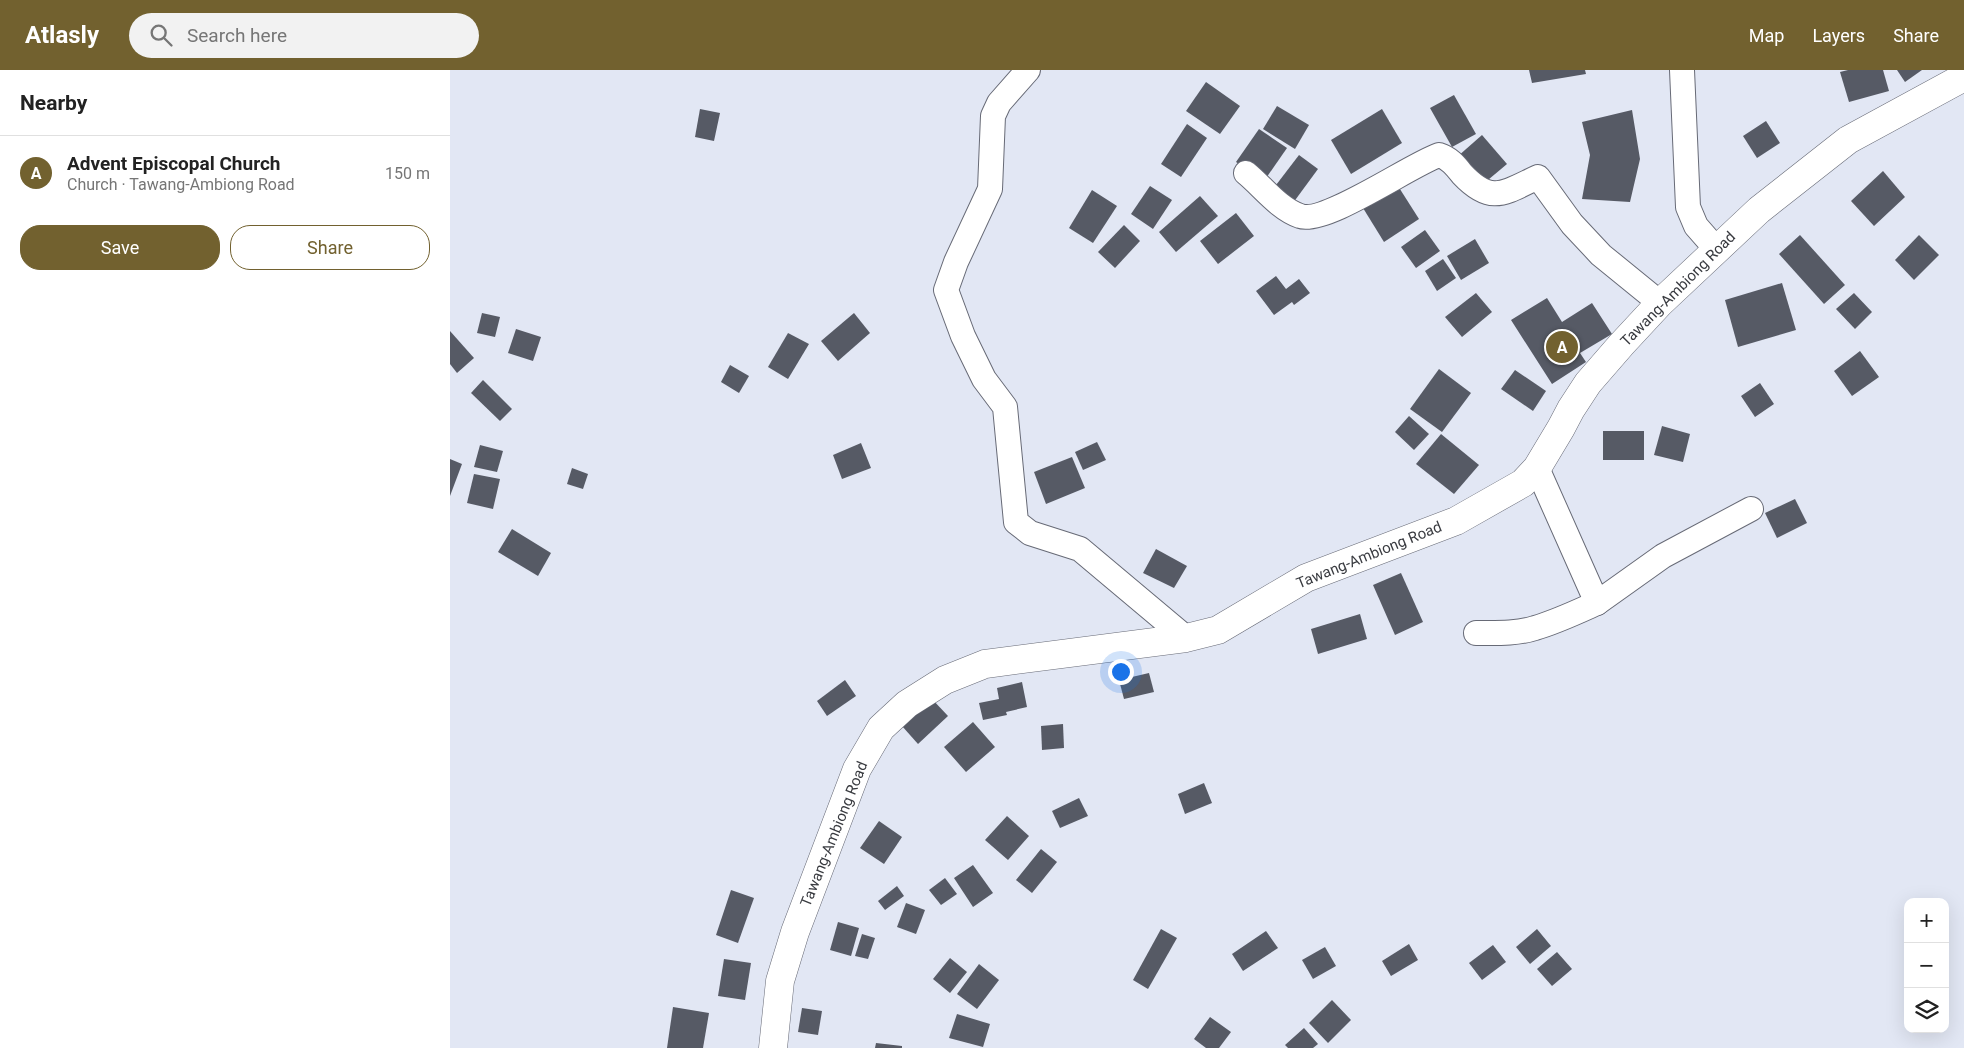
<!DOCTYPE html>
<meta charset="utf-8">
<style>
:root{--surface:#fff;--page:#f2f2f2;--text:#222;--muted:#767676;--line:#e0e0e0;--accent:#72612f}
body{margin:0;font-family:Roboto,sans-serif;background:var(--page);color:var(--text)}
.controls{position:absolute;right:15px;bottom:15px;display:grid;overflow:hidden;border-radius:10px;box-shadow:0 5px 20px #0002}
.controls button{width:45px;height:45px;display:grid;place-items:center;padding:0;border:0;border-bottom:1px solid var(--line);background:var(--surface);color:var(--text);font:25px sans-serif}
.you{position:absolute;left:670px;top:601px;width:18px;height:18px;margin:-12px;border:4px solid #fff;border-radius:50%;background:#1a73e8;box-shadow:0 0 0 8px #1a73e833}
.badge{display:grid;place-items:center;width:32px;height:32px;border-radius:50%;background:var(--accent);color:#fff;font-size:16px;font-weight:700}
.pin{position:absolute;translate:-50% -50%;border:2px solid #fff;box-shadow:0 1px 5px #0006}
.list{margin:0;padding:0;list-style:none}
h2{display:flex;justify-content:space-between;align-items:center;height:65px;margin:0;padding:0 20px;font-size:21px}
h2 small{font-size:16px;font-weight:400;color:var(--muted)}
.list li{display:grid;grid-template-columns:32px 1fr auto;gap:15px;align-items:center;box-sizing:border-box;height:75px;padding:0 20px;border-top:1px solid var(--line)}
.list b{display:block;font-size:19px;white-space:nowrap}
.list p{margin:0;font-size:16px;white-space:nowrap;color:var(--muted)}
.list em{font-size:16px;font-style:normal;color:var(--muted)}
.actions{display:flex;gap:10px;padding:15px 20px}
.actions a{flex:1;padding:11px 0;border:1px solid var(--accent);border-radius:20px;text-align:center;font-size:18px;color:var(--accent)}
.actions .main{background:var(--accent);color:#fff}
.icon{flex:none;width:28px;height:28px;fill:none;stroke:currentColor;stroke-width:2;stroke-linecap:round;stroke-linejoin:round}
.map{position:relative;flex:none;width:1514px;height:978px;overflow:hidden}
header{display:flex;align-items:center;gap:30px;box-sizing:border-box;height:70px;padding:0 25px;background:var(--accent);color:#fff}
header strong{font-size:24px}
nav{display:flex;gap:28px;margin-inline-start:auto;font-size:18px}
.search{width:350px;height:45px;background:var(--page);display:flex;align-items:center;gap:12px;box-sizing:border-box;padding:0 18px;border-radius:28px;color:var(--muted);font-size:19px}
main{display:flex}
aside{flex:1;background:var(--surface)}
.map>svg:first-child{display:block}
</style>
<header>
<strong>Atlasly</strong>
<div class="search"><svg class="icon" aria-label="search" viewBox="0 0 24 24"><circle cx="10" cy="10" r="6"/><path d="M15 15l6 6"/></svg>Search here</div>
<nav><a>Map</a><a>Layers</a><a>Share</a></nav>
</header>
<main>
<aside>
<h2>Nearby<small></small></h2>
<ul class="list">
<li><span class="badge">A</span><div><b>Advent Episcopal Church</b><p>Church · Tawang-Ambiong Road</p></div><em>150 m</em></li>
</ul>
<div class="actions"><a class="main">Save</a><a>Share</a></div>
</aside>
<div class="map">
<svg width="1514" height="978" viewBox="0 0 1514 978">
<rect width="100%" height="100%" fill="#e2e7f4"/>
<!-- building -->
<g fill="#565a65">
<polygon points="1079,0 1135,0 1136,4 1082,13"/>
<polygon points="1398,0 1433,0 1439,21 1399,32 1390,2"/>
<polygon points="1447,0 1472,0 1455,12"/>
<polygon points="756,12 790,36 770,64 736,41"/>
<polygon points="1004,25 1026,64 1002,77 980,38"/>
<polygon points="827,36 859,55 845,79 813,59"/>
<polygon points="250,39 270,43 264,71 245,67"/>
<polygon points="932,39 952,73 901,104 881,70"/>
<polygon points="1182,40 1190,89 1180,132 1132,129 1140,85 1132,52"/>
<polygon points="1316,51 1330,73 1307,88 1293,66"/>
<polygon points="737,54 757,68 731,107 711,94"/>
<polygon points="809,59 837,78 814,111 786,92"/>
<polygon points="1032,65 1057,94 1032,115 1007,87"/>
<polygon points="849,85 868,99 843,133 823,119"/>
<polygon points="1433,101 1455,127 1424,156 1401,131"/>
<polygon points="700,116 722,130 703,159 681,144"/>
<polygon points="948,116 969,149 934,172 913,138"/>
<polygon points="642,120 667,136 643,173 619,158"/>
<polygon points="750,126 768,146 726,182 709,162"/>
<polygon points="786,143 804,166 768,194 750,171"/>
<polygon points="674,155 690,171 665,198 648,182"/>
<polygon points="975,160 990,181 966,198 951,177"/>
<polygon points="1350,165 1395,215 1374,234 1329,184"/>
<polygon points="1469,165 1489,185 1464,210 1445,190"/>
<polygon points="1025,169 1039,193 1011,210 997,186"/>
<polygon points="993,189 1006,208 987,221 975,201"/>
<polygon points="826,206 836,219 849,209 860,223 844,235 842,232 824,245 806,221"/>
<polygon points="1332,213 1346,260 1288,277 1275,230"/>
<polygon points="1026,223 1042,242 1012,267 995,247"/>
<polygon points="1404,223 1422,242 1405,259 1386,239"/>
<polygon points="1097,228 1112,252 1142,233 1162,264 1130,283 1136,292 1102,314 1061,250"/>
<polygon points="32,243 50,247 45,267 27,263"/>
<polygon points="404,243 420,263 388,291 371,271"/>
<polygon points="66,259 91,267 83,291 58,283"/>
<polygon points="0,261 24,288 7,303 0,294"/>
<polygon points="338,263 359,274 338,309 318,297"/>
<polygon points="1410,281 1429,307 1402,326 1384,301"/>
<polygon points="280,295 299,306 289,323 271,312"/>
<polygon points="989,299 1021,323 992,362 960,339"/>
<polygon points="1065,300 1096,321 1083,341 1051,319"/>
<polygon points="33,310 62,339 50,351 21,323"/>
<polygon points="1310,313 1324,334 1305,347 1291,326"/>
<polygon points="959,346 979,364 964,380 945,362"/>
<polygon points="1212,356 1240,364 1233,392 1204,385"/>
<rect x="1153" y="361" width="41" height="29"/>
<polygon points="991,364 1029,395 1004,424 966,394"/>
<polygon points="647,372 656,390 633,400 625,382"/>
<polygon points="411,373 421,398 392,409 383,385"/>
<polygon points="30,375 53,381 47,402 24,397"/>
<polygon points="622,387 635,418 596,434 584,402"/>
<polygon points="0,389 12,394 0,426"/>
<polygon points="122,398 138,404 133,419 117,414"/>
<polygon points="24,404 50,409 43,439 17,433"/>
<polygon points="1345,429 1357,453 1327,468 1315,443"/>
<polygon points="62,459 101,483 88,506 48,482"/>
<polygon points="706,479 737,496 724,518 693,503"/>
<polygon points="951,503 973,552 945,565 923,515"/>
<polygon points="910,544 917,569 868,584 861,559"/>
<polygon points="699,603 704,622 674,629 669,610"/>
<polygon points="395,610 406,626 377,646 367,631"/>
<polygon points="572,612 577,637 556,642 557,645 533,650 529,633 549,629 547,618"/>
<polygon points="482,629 498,646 468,674 452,656"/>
<polygon points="523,652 545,677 516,702 494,677"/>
<polygon points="613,654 614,678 592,680 591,656"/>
<polygon points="754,713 762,733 735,744 728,724"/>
<polygon points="629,728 638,746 610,758 602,741"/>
<polygon points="557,746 579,766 558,790 535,770"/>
<polygon points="429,751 452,767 434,794 410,778"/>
<polygon points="591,779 607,792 582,823 566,810"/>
<polygon points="523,795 543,823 523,837 504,808"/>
<polygon points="495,808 507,824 491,835 479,820"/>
<polygon points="447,816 454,826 435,840 428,831"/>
<polygon points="281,820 304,828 288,873 266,865"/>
<polygon points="456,833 475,840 466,864 447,857"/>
<polygon points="388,852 409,858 401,886 380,880"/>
<polygon points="711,859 727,868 698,919 683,910"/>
<polygon points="1087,859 1101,876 1080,894 1066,877"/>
<polygon points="816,861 828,878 793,901 782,884"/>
<polygon points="412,864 425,868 418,889 405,886"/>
<polygon points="959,874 968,890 941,906 932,891"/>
<polygon points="1043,875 1056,892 1032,910 1019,893"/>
<polygon points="875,877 886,896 863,909 852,890"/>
<polygon points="1107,882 1122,899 1102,916 1087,899"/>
<polygon points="500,888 517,902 500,923 483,909"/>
<polygon points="274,889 301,893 295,930 268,926"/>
<polygon points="529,894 549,910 527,939 507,924"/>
<polygon points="882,930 901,950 878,973 859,953"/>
<polygon points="223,937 259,943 253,978 217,978"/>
<polygon points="352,938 372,941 368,965 348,962"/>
<polygon points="507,944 540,954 533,977 499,968"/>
<polygon points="760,947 781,962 769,978 756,978 744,969"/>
<polygon points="854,958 868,974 863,978 838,978 835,975"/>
<polygon points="426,973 452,976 452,978 425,978"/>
</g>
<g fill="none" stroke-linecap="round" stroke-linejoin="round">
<defs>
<g id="minor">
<polyline points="578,0 549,33 543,46 540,119 506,192 496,220 513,266 534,309 555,337 566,452 580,463 630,479 736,568"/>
<polyline points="1232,0 1238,137 1246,156 1267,180"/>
<path d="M796,103C812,116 829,139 850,146C875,155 960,95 989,85C999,88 1005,95 1012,104C1041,135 1054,123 1088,107L1122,154L1151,185L1210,233"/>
<polyline points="1087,398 1147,533 1213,486 1301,439"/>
<path d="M1026,563C1045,563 1067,564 1085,558C1106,552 1127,542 1147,533"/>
</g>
<polyline id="secondary" points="323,978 330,911 345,862 407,699 431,658 457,634 495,610 535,594 736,568 768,560 856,508 1006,451 1073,413 1087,398 1111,358 1121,339 1138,313 1171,275 1210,233 1309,140 1398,70 1514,7"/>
</defs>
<!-- minor casing -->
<use href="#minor" stroke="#676a76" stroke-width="26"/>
<!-- secondary casing -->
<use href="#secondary" stroke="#676a76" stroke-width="29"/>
<!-- minor -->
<use href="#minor" stroke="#fff" stroke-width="24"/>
<!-- secondary -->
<use href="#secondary" stroke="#fff" stroke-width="28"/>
</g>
<g text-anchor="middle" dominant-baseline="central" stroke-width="5" stroke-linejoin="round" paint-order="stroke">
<!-- street labels -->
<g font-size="15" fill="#393b40" stroke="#fff">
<text transform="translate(1228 219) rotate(-45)">Tawang-Ambiong Road</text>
<text transform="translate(919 485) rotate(-22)">Tawang-Ambiong Road</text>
<text transform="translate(384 764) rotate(-68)">Tawang-Ambiong Road</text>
</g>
</g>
</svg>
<div class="controls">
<button>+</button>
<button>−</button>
<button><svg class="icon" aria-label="layers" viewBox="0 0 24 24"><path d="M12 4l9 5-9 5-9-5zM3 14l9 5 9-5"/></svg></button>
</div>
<div class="you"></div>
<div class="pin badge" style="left:1112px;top:277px">A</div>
</div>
</main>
